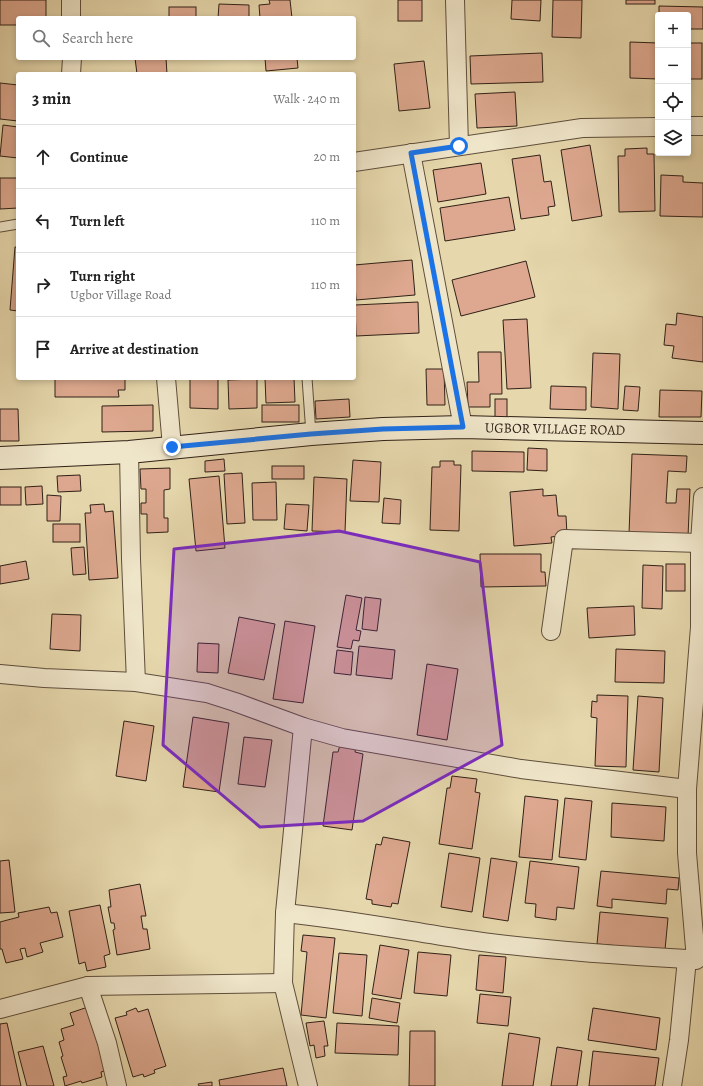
<!DOCTYPE html>
<meta charset="utf-8">
<style>
:root{--surface:#fff;--page:#f6f6f6;--text:#222;--muted:#767676;--line:#e0e0e0}
body{margin:0;font-family:Alegreya,serif;background:var(--page);color:var(--text)}
.controls{position:absolute;right:12px;top:12px;display:grid;overflow:hidden;border-radius:4px;box-shadow:0 2px 6px #0003}
.controls button{width:36px;height:36px;display:grid;place-items:center;padding:0;border:0;border-bottom:1px solid var(--line);background:var(--surface);color:var(--text);font:20px sans-serif}
.stop{position:absolute;width:12px;height:12px;margin:-9px;border:3px solid #1a73e8;border-radius:50%;background:#fff}
.stop.end{background:#1a73e8;border-color:#fff;box-shadow:0 1px 4px #0008}
.list{margin:0;padding:0;list-style:none}
h2{display:flex;justify-content:space-between;align-items:center;height:52px;margin:0;padding:0 16px;font-size:17px}
h2 small{font-size:13px;font-weight:400;color:var(--muted)}
.list li{display:grid;grid-template-columns:26px 1fr auto;gap:12px;align-items:center;box-sizing:border-box;height:64px;padding:0 16px;border-top:1px solid var(--line)}
.list b{display:block;font-size:15px;white-space:nowrap}
.list p{margin:0;font-size:13px;white-space:nowrap;color:var(--muted)}
.list em{font-size:13px;font-style:normal;color:var(--muted)}
.icon{flex:none;width:22px;height:22px;fill:none;stroke:currentColor;stroke-width:2;stroke-linecap:round;stroke-linejoin:round}
.map{position:relative;flex:none;width:703px;height:1086px;overflow:hidden}
.search{position:absolute;background:var(--surface);box-shadow:0 2px 6px #0003;left:16px;top:16px;width:340px;height:44px;display:flex;align-items:center;gap:10px;box-sizing:border-box;padding:0 14px;border-radius:4px;color:var(--muted);font-size:15px}
.panel{position:absolute;background:var(--surface);box-shadow:0 2px 6px #0003;left:16px;top:72px;width:340px;height:308px;border-radius:4px}
.map>svg:first-child{display:block}
</style>
<div class="map">
<svg width="703" height="1086" viewBox="0 0 703 1086">
<rect width="100%" height="100%" fill="#e6d7ac"/>
<filter id="stains"><feTurbulence type="fractalNoise" baseFrequency=".005" numOctaves="4"/><feColorMatrix values="0 0 0 0 .2 0 0 0 0 .09 0 0 0 0 .02 0 0 0 .5 -.17"/></filter>
<radialGradient id="worn" r=".72"><stop offset=".6" stop-color="#630" stop-opacity="0"/><stop offset="1" stop-color="#630" stop-opacity=".3"/></radialGradient>
<!-- building -->
<g fill="#dda88f" stroke="#302116">
<polygon points="0,0 46,0 46,18 18,18 18,25 0,25"/>
<polygon points="269,0 290,0 292,18 260,18 259,5 270,4"/>
<rect x="398" y="0" width="24" height="21"/>
<polygon points="512,0 541,0 540,21 511,19"/>
<polygon points="553,0 582,0 581,38 552,37"/>
<rect x="626" y="0" width="29" height="4"/>
<polygon points="219,4 249,5 249,18 218,18"/>
<polygon points="659,6 703,7 703,29 688,29 688,15 659,15"/>
<rect x="169" y="7" width="27" height="11"/>
<polygon points="630,42 658,43 658,79 630,78"/>
<rect x="688" y="43" width="14" height="36"/>
<polygon points="542,53 543,82 471,84 470,56"/>
<polygon points="135,58 166,58 167,74 137,74"/>
<polygon points="265,58 297,58 298,68 266,71"/>
<polygon points="424,61 430,108 399,111 394,64"/>
<polygon points="0,83 18,85 18,121 0,119"/>
<polygon points="515,92 517,126 477,128 475,94"/>
<polygon points="3,125 18,127 18,158 0,156"/>
<polygon points="590,145 602,216 572,221 561,150"/>
<polygon points="647,148 647,154 654,154 655,211 619,212 618,156 625,156 625,149"/>
<polygon points="540,155 544,182 551,181 555,206 548,207 549,215 521,219 512,159"/>
<polygon points="481,163 486,194 438,202 433,170"/>
<polygon points="661,175 683,176 683,182 703,183 703,217 660,216"/>
<polygon points="0,178 18,178 18,208 0,209"/>
<polygon points="509,197 515,230 445,241 440,208"/>
<polygon points="15,247 18,247 18,311 10,310"/>
<polygon points="412,260 415,295 356,300 354,265"/>
<polygon points="526,261 535,297 461,316 452,280"/>
<polygon points="418,302 419,333 356,336 355,305"/>
<polygon points="677,313 703,317 703,362 672,358 674,346 664,345 666,324 676,325"/>
<polygon points="527,319 531,388 507,389 503,320"/>
<polygon points="478,352 501,352 502,394 490,394 490,407 468,407 467,382 479,382"/>
<polygon points="593,353 620,354 618,409 591,407"/>
<polygon points="426,369 444,369 445,405 427,405"/>
<polygon points="55,378 125,378 125,390 118,390 119,397 55,397"/>
<polygon points="190,378 218,378 218,409 190,408"/>
<polygon points="265,378 294,378 295,402 266,403"/>
<polygon points="257,379 257,408 229,409 228,380"/>
<polygon points="551,386 586,387 586,410 550,409"/>
<polygon points="625,386 640,387 638,411 623,410"/>
<polygon points="660,390 702,391 701,417 659,417"/>
<polygon points="349,399 350,417 316,419 315,401"/>
<rect x="495" y="399" width="12" height="19"/>
<polygon points="153,405 153,431 102,432 102,406"/>
<rect x="262" y="405" width="37" height="17"/>
<polygon points="0,409 18,409 19,441 0,441"/>
<polygon points="528,448 547,449 547,471 527,470"/>
<polygon points="472,451 524,452 524,472 472,471"/>
<polygon points="632,454 687,456 686,472 668,471 666,503 676,503 677,489 690,489 688,537 629,534"/>
<polygon points="224,459 225,471 205,472 205,461"/>
<polygon points="353,460 381,462 379,502 350,501"/>
<polygon points="440,461 454,461 454,465 461,465 459,531 430,530 432,467 440,467"/>
<rect x="272" y="466" width="32" height="13"/>
<polygon points="170,468 170,489 164,490 164,518 168,518 168,532 147,533 147,514 141,514 141,503 146,503 146,489 141,489 140,469"/>
<polygon points="242,473 245,523 227,524 224,474"/>
<polygon points="80,475 81,491 58,492 57,476"/>
<polygon points="219,476 225,548 196,551 189,479"/>
<polygon points="314,477 347,479 345,532 312,531"/>
<polygon points="276,482 277,520 253,520 252,483"/>
<polygon points="42,486 43,504 26,505 25,487"/>
<rect x="0" y="487" width="21" height="18"/>
<polygon points="543,489 543,496 556,495 558,516 566,516 567,535 551,537 552,543 514,546 510,492"/>
<polygon points="47,495 61,496 60,521 47,521"/>
<polygon points="384,498 401,500 400,524 382,523"/>
<polygon points="104,504 105,512 113,511 118,578 89,580 85,513 91,513 90,505"/>
<polygon points="286,504 309,505 307,531 284,529"/>
<rect x="53" y="524" width="27" height="18"/>
<polygon points="84,547 86,574 73,575 71,548"/>
<polygon points="480,554 541,554 541,572 545,572 546,586 481,587"/>
<polygon points="26,561 29,579 0,584 0,566"/>
<rect x="666" y="564" width="19" height="27"/>
<polygon points="643,565 663,566 662,609 642,608"/>
<polygon points="346,595 362,598 356,630 361,631 359,641 353,640 351,649 337,647"/>
<polygon points="365,597 381,599 377,631 362,629"/>
<polygon points="634,606 635,635 589,638 587,608"/>
<polygon points="52,614 81,615 80,651 50,649"/>
<polygon points="239,617 275,624 264,680 228,673"/>
<polygon points="285,621 315,626 303,703 273,699"/>
<polygon points="198,643 219,644 218,673 197,672"/>
<polygon points="359,646 395,650 392,679 356,675"/>
<polygon points="616,649 665,651 664,683 615,682"/>
<polygon points="337,650 353,652 351,675 334,673"/>
<polygon points="427,664 458,669 447,740 417,735"/>
<polygon points="597,695 628,696 626,767 595,766 597,718 591,717 592,701 597,702"/>
<polygon points="638,696 663,698 659,772 633,770"/>
<polygon points="193,717 229,723 219,792 183,787"/>
<polygon points="124,721 154,726 146,781 116,776"/>
<polygon points="244,737 272,740 265,787 238,784"/>
<polygon points="340,745 356,747 355,752 363,754 352,830 323,826 333,752 338,752"/>
<polygon points="452,776 477,779 475,792 480,793 472,849 439,844 447,788 450,788"/>
<polygon points="525,796 558,800 552,860 519,857"/>
<polygon points="565,798 592,801 586,860 559,857"/>
<polygon points="612,803 666,807 664,841 611,837"/>
<polygon points="383,837 410,842 398,904 392,903 391,907 372,904 372,900 366,899 376,844 381,845"/>
<polygon points="449,853 480,858 472,912 441,907"/>
<polygon points="491,858 517,862 508,921 483,917"/>
<polygon points="9,860 15,912 0,913 0,861"/>
<polygon points="530,861 579,867 574,909 557,907 556,920 535,917 536,904 525,903"/>
<polygon points="601,871 679,878 678,890 667,889 666,904 612,899 612,908 597,906"/>
<polygon points="140,884 146,916 141,916 143,929 147,929 150,949 117,955 113,930 115,929 114,923 111,923 108,907 111,907 109,890"/>
<polygon points="100,905 110,954 104,956 106,967 87,971 85,962 79,964 69,911"/>
<polygon points="49,907 51,913 57,912 63,937 40,943 43,952 27,957 25,948 20,949 23,959 6,963 2,949 0,949 0,922 19,917 18,913"/>
<polygon points="600,912 668,918 665,950 597,944"/>
<polygon points="303,935 335,938 326,1018 301,1015 307,952 301,951"/>
<polygon points="380,945 409,950 401,999 372,994"/>
<polygon points="418,952 451,955 447,996 414,993"/>
<polygon points="339,953 367,955 362,1016 333,1013"/>
<polygon points="479,955 506,957 503,993 476,990"/>
<polygon points="480,994 511,997 508,1026 477,1023"/>
<polygon points="372,998 400,1003 397,1023 369,1018"/>
<polygon points="88,1007 108,1070 101,1072 102,1077 82,1083 81,1081 65,1086 63,1077 67,1076 61,1057 63,1056 59,1042 64,1040 61,1029 74,1025 70,1013"/>
<polygon points="136,1008 138,1012 148,1009 166,1066 154,1070 155,1073 144,1077 143,1074 133,1077 115,1018 127,1015 126,1012"/>
<polygon points="593,1008 660,1018 656,1050 588,1040"/>
<polygon points="324,1021 328,1046 324,1046 325,1056 316,1058 314,1045 310,1046 306,1023"/>
<polygon points="7,1023 21,1086 0,1086 0,1024"/>
<polygon points="337,1023 399,1026 398,1055 335,1053"/>
<polygon points="410,1031 435,1031 435,1086 409,1086"/>
<polygon points="509,1033 540,1038 533,1086 502,1086"/>
<polygon points="43,1046 54,1086 27,1086 18,1052"/>
<polygon points="557,1047 582,1051 577,1086 551,1086"/>
<polygon points="593,1051 659,1058 655,1086 589,1086"/>
<polygon points="283,1068 287,1086 220,1086 219,1080"/>
<polygon points="212,1082 212,1086 199,1086 198,1084"/>
</g>
<g fill="none" stroke-linecap="round" stroke-linejoin="round">
<defs>
<g id="lane">
<polyline points="0,227 18,224"/>
<polyline points="307,378 311,434"/>
</g>
<g id="street">
<polyline points="71,0 71,18"/>
<polyline points="455,0 459,146"/>
<polyline points="71,74 72,58"/>
<polyline points="688,126 703,126"/>
<polyline points="411,153 463,427"/>
<polyline points="354,162 582,128 658,127"/>
<polyline points="166,378 172,447"/>
<polyline points="129,452 131,559 136,682"/>
<polyline points="551,631 564,539 700,543"/>
<polyline points="0,674 44,678 136,682 207,693 235,702 303,727 342,738 521,769 687,789"/>
<polyline points="303,727 285,913 283,983 308,1086"/>
<path d="M285,913C344,919 402,930 461,939C536,950 612,955 687,959"/>
<polyline points="88,986 107,1043 117,1086"/>
<polyline points="0,1009 88,986 283,983"/>
<polyline points="672,1086 679,1040 687,959 696,960 687,853 687,789 700,627 700,543 703,497"/>
</g>
<polyline id="secondary" points="0,458 129,452 311,434 383,429 463,427 703,433"/>
</defs>
<!-- lane casing -->
<use href="#lane" stroke="#5e4e3c" stroke-width="11"/>
<!-- street casing -->
<use href="#street" stroke="#5e4e3c" stroke-width="20"/>
<!-- secondary casing -->
<use href="#secondary" stroke="#302116" stroke-width="24"/>
<!-- lane -->
<use href="#lane" stroke="#efe5c9" stroke-width="9"/>
<!-- street -->
<use href="#street" stroke="#efe5c9" stroke-width="18"/>
<!-- secondary -->
<use href="#secondary" stroke="#efe5c9" stroke-width="22"/>
</g>
<g fill="none" stroke-linecap="round" stroke-linejoin="round">
<!-- route -->
<polyline stroke="#1a73e8" stroke-width="5" points="172,447 311,434 383,429 463,427 411,153 459,146"/>
</g>
<!-- marked area -->
<path fill="#7b2cbf" fill-opacity="0.2" stroke="#7b2cbf" stroke-width="3" stroke-linejoin="round" d="M339,531L480,562L502,745L363,821L260,827L163,745L174,549Z"/>
<g text-anchor="middle" dominant-baseline="central" stroke-width="4" stroke-linejoin="round" paint-order="stroke">
<!-- street labels -->
<g font-size="14" fill="#302116" stroke="#efe5c9">
<text transform="translate(555 429) rotate(1)">UGBOR VILLAGE ROAD</text>
</g>
</g>
<rect width="100%" height="100%" filter="url(#stains)"/>
<rect width="100%" height="100%" fill="url(#worn)"/>
</svg>
<div class="controls">
<button>+</button>
<button>−</button>
<button><svg class="icon" aria-label="locate" viewBox="0 0 24 24"><circle cx="12" cy="12" r="6"/><path d="M12 2v4M12 18v4M2 12h4M18 12h4"/></svg></button>
<button><svg class="icon" aria-label="layers" viewBox="0 0 24 24"><path d="M12 4l9 5-9 5-9-5zM3 14l9 5 9-5"/></svg></button>
</div>
<div class="stop" style="left:459px;top:146px"></div>
<div class="stop end" style="left:172px;top:447px"></div>
<div class="search"><svg class="icon" aria-label="search" viewBox="0 0 24 24"><circle cx="10" cy="10" r="6"/><path d="M15 15l6 6"/></svg>Search here</div>
<section class="panel">
<h2>3 min<small>Walk · 240 m</small></h2>
<ul class="list">
<li><svg class="icon" aria-label="ahead" viewBox="0 0 24 24"><path d="M12 20V5M6 11l6-6 6 6"/></svg><div><b>Continue</b></div><em>20 m</em></li>
<li><svg class="icon" aria-label="left" viewBox="0 0 24 24"><path d="M17 20v-9H6M10 6l-5 5 5 5"/></svg><div><b>Turn left</b></div><em>110 m</em></li>
<li><svg class="icon" aria-label="right" viewBox="0 0 24 24"><path d="M7 20v-9h11M14 6l5 5-5 5"/></svg><div><b>Turn right</b><p>Ugbor Village Road</p></div><em>110 m</em></li>
<li><svg class="icon" aria-label="arrive" viewBox="0 0 24 24"><path d="M6 21V4h12l-3 4 3 4H6"/></svg><div><b>Arrive at destination</b></div></li>
</ul>
</section>
</div>
